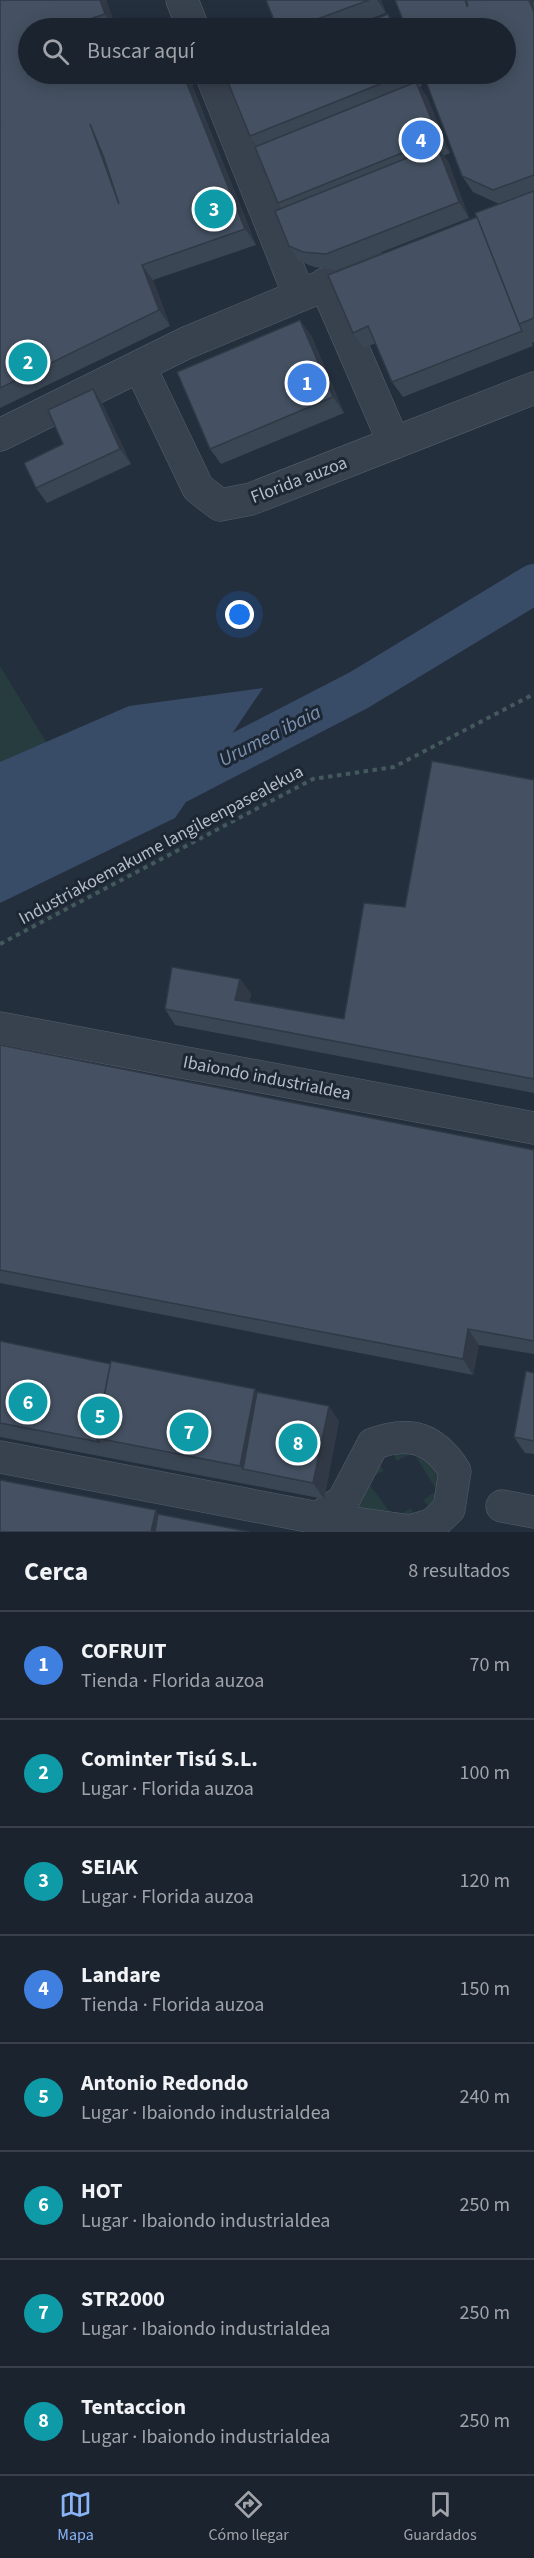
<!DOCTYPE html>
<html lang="es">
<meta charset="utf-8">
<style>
:root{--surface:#1b232e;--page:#242b36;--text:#f1f3f6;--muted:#a0a4aa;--line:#39404a;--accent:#8ab4f8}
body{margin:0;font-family:"Source Sans 3",sans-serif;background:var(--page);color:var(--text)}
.you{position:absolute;left:240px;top:615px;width:21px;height:21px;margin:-15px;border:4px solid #fff;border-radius:50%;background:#1a73e8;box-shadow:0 0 0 9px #1a73e833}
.badge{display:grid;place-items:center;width:39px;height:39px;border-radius:50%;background:var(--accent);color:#fff;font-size:20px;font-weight:700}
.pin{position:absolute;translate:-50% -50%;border:3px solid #fff;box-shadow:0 2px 6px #0006}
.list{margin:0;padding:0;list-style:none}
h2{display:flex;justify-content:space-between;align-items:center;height:78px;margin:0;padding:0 24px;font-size:26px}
h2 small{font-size:20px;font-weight:400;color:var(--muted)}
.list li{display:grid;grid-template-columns:39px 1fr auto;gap:18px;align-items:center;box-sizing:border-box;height:108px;padding:0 24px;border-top:2px solid var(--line)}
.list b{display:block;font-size:22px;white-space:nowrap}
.list p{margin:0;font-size:20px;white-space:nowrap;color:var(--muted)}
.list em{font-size:20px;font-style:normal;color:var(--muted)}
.icon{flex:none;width:33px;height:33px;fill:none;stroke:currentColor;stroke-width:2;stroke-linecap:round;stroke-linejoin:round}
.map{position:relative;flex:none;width:534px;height:1532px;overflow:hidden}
.search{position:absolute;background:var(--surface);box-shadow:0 3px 15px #0003;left:18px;right:18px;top:18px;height:66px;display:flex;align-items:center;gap:15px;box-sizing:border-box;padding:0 21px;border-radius:33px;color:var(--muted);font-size:22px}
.sheet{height:942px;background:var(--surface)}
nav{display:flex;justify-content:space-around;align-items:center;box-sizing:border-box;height:84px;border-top:2px solid var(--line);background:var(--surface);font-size:16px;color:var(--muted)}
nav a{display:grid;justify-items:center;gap:3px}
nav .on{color:var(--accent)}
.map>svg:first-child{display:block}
</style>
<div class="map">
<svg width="534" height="1532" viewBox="0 0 534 1532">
<rect width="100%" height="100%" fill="#242f3e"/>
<!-- green -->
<g fill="#263c3f">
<polygon points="0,666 51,750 0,774"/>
<polygon points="410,1448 440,1472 439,1500 429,1506 423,1500 437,1491 413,1452 397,1461 393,1453"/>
<polygon points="377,1463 384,1470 367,1481 395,1519 411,1508 414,1515 411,1521 392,1521 348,1513 360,1500 371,1467"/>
</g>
<!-- water -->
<polygon fill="#394c67" points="263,688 175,818 0,903 0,762 129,706"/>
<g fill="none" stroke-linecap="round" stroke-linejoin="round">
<!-- river -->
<polyline stroke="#394c67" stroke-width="40" points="160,793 359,690 534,584"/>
<defs>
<g id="minor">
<polyline points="182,0 193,28"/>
<polyline points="211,74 299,295"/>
<polyline points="325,284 394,443"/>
<polyline points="140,367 198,488 220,505 251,499 534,388"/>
<polyline points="0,435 186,343 371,266"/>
<polyline points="0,1028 534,1128"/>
<path d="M0,1457L318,1518L411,1531L433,1524L449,1509L455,1471C434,1438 410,1430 373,1444L343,1501L318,1518"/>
<polyline points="502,1506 534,1512"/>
</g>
</defs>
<!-- minor casing -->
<use href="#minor" stroke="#565f6c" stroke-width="33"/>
<!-- path -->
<polyline stroke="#44595c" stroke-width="4" stroke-dasharray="4.5 4.5" stroke-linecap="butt" points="0,944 313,779 394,767 534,694"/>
<!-- minor -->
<use href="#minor" stroke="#38414e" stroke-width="32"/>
</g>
<!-- wall -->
<g fill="#3b4654">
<polygon points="0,0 106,0 116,28 28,28 28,74 191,74 195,84 192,85 256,245 153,280 170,326 0,408"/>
<polygon points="266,0 381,0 386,13 345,28 277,28"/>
<polygon points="395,0 533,0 534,2 534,342 532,343 533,346 403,397 392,382 376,343 364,348 353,333 477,217 499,204 473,192 462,176"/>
<polygon points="243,74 417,74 422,86 420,87 427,97 450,153 443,156 448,161 469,218 336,270 314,267 299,261 289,246 282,208 278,203 257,147 250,136"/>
<polygon points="311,335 344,413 221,464 210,449"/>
<polygon points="103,405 131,464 47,503 36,488 63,444"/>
<polygon points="534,780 534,1093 175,1025 165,1009 240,979 251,994 249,1003 344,1019 405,907"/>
<polygon points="0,1045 534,1150 534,1354 479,1345 473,1375 0,1283"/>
<polygon points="0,1341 110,1364 255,1389 257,1392 339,1421 324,1499 0,1437"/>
<polygon points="534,1373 534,1454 525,1453 514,1437"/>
</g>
<!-- shaded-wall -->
<g fill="#303945">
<polygon points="100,0 106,0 115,28 105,14"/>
<polygon points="377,0 381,0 386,13"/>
<polygon points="529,0 533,0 534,12"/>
<polygon points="388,14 398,28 394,28"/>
<polygon points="183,74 184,74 192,85 256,245 245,229"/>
<polygon points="188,74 191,74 195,84"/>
<polygon points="414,74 417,74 422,86"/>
<polygon points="416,82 427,97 450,153 439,138"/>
<polygon points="437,146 448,161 469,218 459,202"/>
<polygon points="142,265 153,280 170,326 159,310"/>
<polygon points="300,320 311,335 344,413 333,397"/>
<polygon points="93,389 103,405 131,464 120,449"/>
<polygon points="240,979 251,994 246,1016 235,1000"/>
<polygon points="468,1329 479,1345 473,1375 463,1359"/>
<polygon points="255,1389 268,1408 243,1469 240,1466"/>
<polygon points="329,1406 339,1421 324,1499 313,1483"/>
<polygon points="156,1510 169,1530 168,1532 151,1532"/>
</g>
<!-- building -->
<g fill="#455162" stroke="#303945" stroke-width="1.5" fill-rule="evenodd">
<path d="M0,0H100L105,14L62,28H28V74H183L245,229L142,265L159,310L0,388V125H1H0ZM90,124L104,158L119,204Z"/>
<polygon points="266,0 369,0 293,28 277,28"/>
<polygon points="395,0 465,0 467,6 468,5 466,0 529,0 534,12 534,175 493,190 462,176 423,74 506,74 506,28 406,28"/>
<polygon points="388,14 394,28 353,28"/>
<polygon points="168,25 170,28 159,28"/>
<polygon points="243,74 405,74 250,136 227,80"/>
<polygon points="416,82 439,138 278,203 255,147"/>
<polygon points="437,146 459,202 326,254 303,252 289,246 275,211"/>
<polygon points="534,191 534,318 519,324 475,213"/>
<polygon points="477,217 519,324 522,331 392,382 368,326 353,333 328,275"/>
<polygon points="300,320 333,397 210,449 177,372"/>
<polygon points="93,389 120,449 36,488 24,463 63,444 48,410"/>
<polygon points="432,761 534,780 534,1079 165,1009 172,967 240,979 235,1000 344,1019 364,903 405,907"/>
<polygon points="0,1045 534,1150 534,1341 468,1329 463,1359 0,1270"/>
<polygon points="0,1341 111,1364 96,1438 99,1442 0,1423"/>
<polygon points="111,1361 255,1389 240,1466 96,1438"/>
<polygon points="526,1371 534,1373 534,1441 514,1437"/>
<polygon points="257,1392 329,1406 313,1483 243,1469"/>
<polygon points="0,1480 156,1510 151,1532 0,1532"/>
<polygon points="158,1514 250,1532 155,1532"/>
</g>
<g text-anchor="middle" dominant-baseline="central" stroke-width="6" stroke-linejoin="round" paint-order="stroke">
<!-- street labels -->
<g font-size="18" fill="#b4bcc9" stroke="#1d2633">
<text transform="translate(299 480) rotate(-21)">Florida auzoa</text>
<text transform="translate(161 845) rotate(-28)">Industriakoemakume langileenpasealekua</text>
<text transform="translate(267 1078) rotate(11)">Ibaiondo industrialdea</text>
</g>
<!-- water labels -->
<g font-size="20" font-style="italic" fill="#7c92b1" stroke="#1d2633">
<text transform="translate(270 736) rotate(-27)">Urumea ibaia</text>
</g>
</g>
</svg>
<div class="you"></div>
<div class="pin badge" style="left:307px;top:383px;background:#3f7fe0">1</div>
<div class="pin badge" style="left:28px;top:362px;background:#0f9aa8">2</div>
<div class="pin badge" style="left:214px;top:209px;background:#0f9aa8">3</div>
<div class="pin badge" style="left:421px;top:140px;background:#3f7fe0">4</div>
<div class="pin badge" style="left:100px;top:1416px;background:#0f9aa8">5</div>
<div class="pin badge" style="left:28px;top:1402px;background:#0f9aa8">6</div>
<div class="pin badge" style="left:189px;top:1432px;background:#0f9aa8">7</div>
<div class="pin badge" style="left:298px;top:1443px;background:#0f9aa8">8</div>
<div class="search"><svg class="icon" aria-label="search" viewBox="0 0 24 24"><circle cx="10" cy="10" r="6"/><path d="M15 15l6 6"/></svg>Buscar aquí</div>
</div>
<section class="sheet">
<h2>Cerca<small>8 resultados</small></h2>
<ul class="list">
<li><span class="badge" style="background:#3f7fe0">1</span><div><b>COFRUIT</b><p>Tienda · Florida auzoa</p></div><em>70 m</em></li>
<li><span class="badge" style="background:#0f9aa8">2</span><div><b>Cominter Tisú S.L.</b><p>Lugar · Florida auzoa</p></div><em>100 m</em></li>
<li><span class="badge" style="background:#0f9aa8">3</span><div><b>SEIAK</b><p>Lugar · Florida auzoa</p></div><em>120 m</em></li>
<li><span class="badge" style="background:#3f7fe0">4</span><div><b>Landare</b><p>Tienda · Florida auzoa</p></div><em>150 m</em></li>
<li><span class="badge" style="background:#0f9aa8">5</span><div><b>Antonio Redondo</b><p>Lugar · Ibaiondo industrialdea</p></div><em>240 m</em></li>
<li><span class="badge" style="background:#0f9aa8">6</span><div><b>HOT</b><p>Lugar · Ibaiondo industrialdea</p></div><em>250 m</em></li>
<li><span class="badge" style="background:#0f9aa8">7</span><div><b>STR2000</b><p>Lugar · Ibaiondo industrialdea</p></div><em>250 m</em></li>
<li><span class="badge" style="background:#0f9aa8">8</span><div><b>Tentaccion</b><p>Lugar · Ibaiondo industrialdea</p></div><em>250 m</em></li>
</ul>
</section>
<nav>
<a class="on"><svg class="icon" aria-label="map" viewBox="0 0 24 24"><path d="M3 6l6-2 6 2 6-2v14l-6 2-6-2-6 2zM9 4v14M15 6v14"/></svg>Mapa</a>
<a><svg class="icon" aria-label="directions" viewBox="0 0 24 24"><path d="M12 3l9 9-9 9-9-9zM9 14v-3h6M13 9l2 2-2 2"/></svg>Cómo llegar</a>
<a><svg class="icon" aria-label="saved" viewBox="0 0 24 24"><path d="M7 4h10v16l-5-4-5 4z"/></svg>Guardados</a>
</nav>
